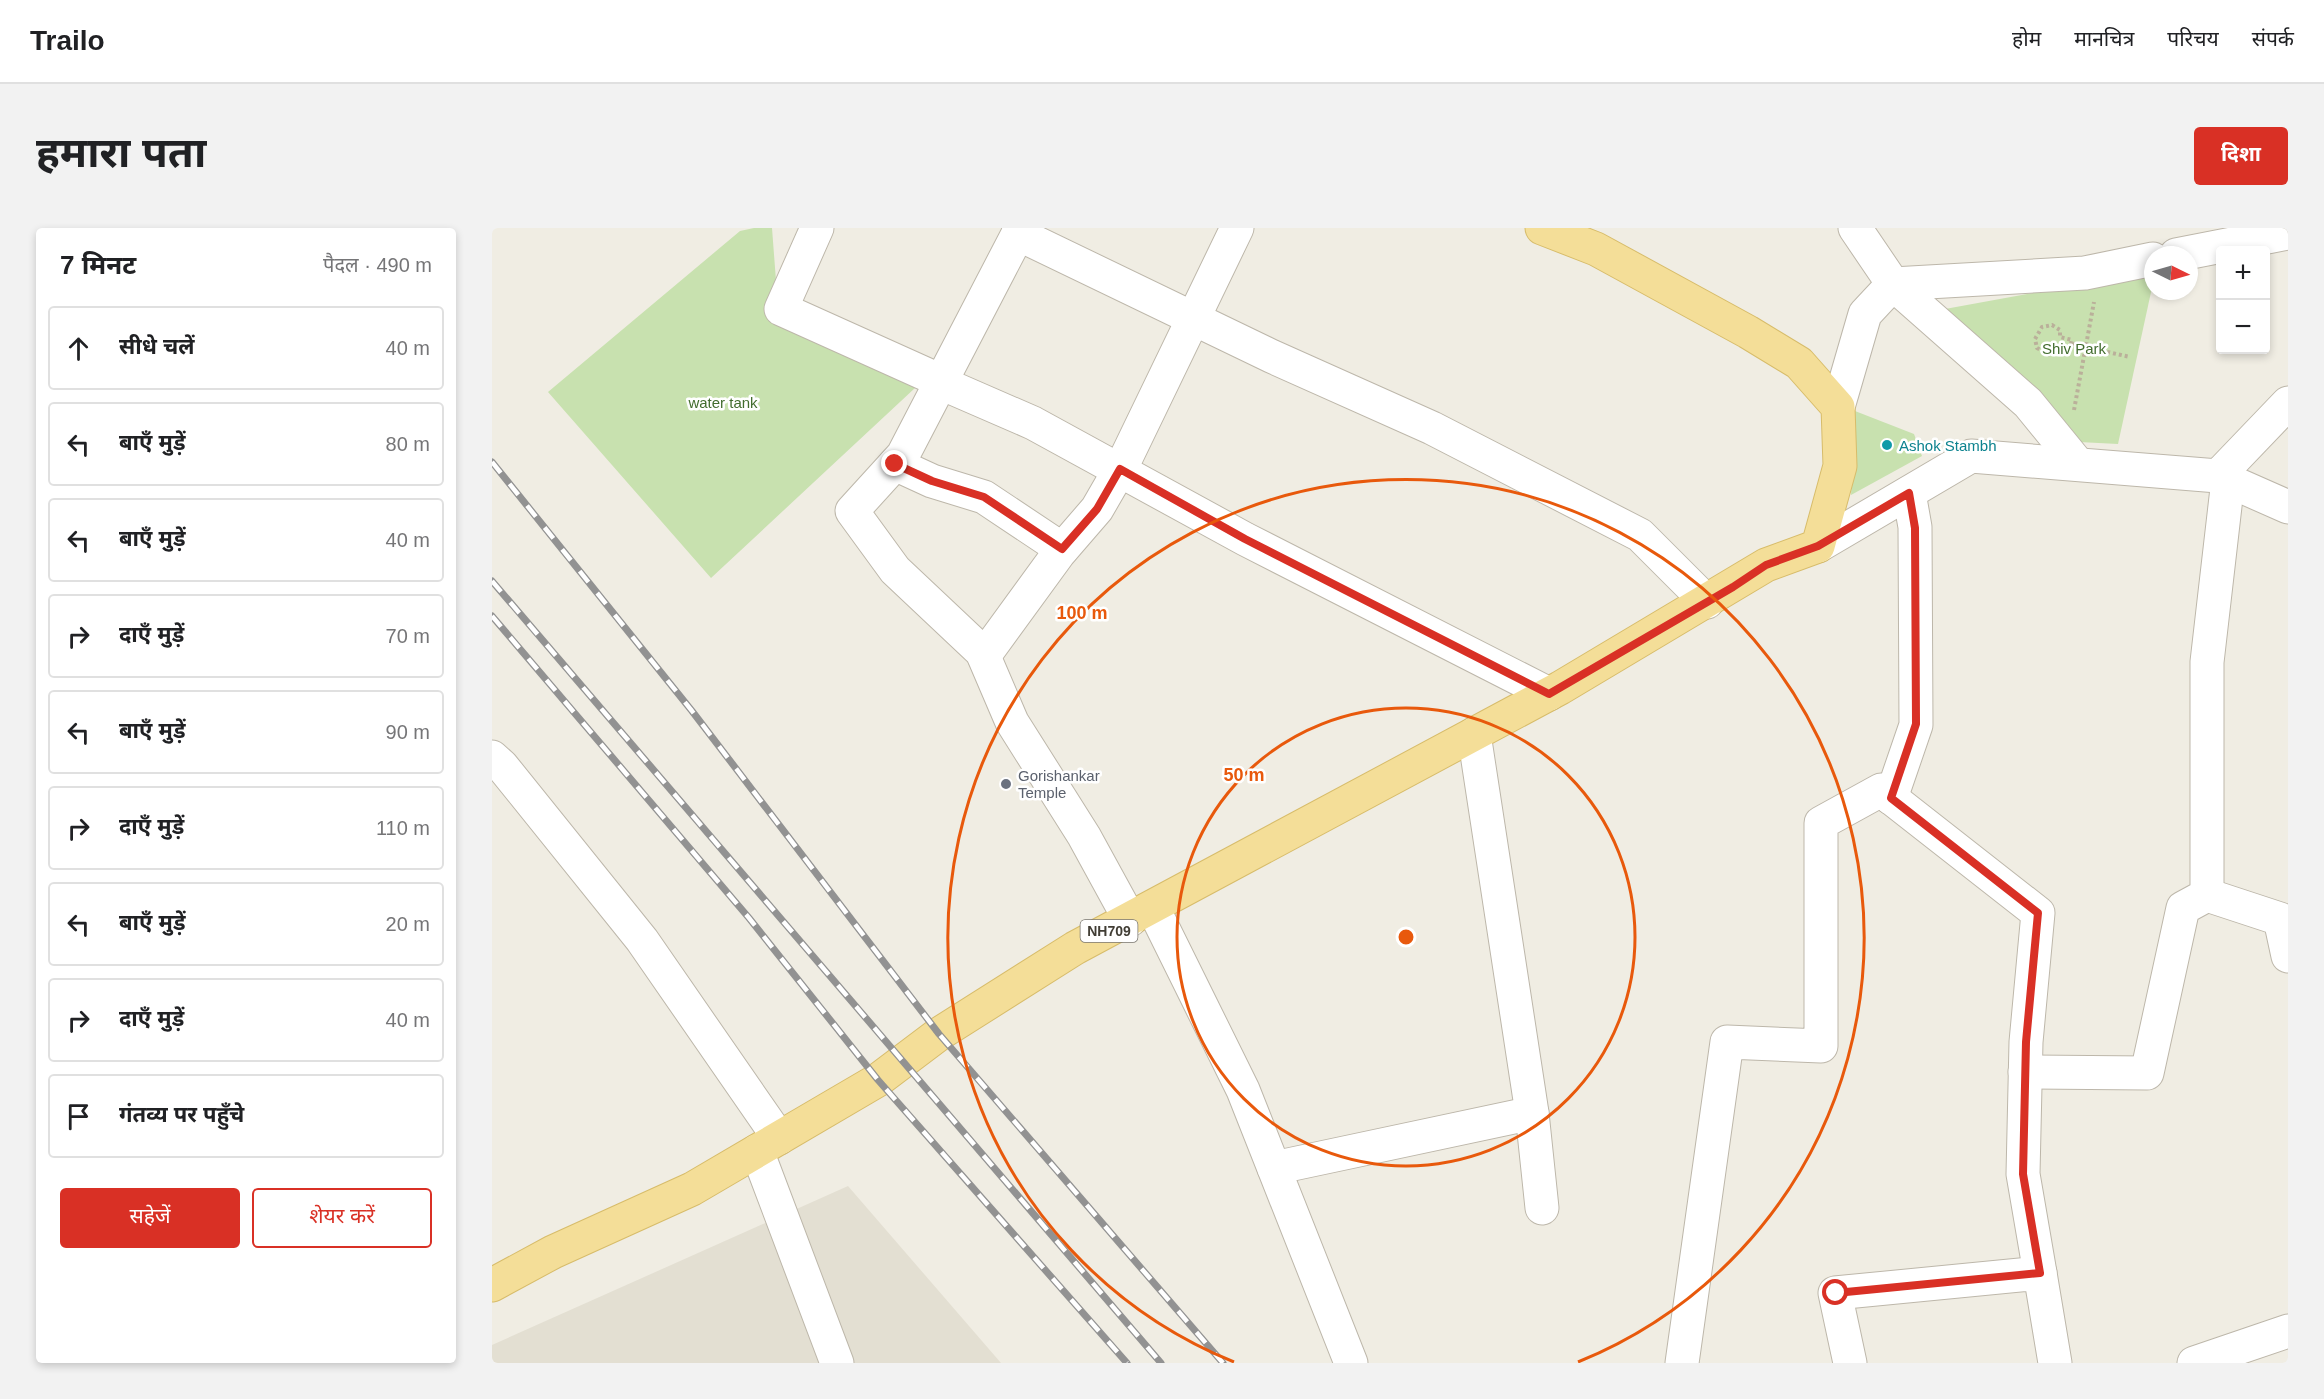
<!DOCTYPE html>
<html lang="hi">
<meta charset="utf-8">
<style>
:root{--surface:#fff;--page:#f2f2f2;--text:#202124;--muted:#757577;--line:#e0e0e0;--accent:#d93025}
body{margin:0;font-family:Arial,"Noto Sans Devanagari",sans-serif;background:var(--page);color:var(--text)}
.controls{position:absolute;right:18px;top:18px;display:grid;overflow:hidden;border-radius:6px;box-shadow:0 3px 9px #0003}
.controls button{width:54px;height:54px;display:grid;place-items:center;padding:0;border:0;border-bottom:2px solid var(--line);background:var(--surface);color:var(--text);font:30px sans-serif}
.compass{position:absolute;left:1652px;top:18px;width:54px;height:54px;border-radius:50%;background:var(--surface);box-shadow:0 3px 9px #0003;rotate:95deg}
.stop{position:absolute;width:18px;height:18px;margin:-14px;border:4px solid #d93025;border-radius:50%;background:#fff}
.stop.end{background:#d93025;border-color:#fff;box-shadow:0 2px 6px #0008}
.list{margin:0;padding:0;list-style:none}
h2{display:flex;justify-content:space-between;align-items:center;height:78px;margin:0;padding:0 24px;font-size:26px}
h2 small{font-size:20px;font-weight:400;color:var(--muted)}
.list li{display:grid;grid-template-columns:39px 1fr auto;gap:18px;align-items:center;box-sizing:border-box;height:84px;margin:0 12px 12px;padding:0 12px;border:2px solid var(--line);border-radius:6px}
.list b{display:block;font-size:22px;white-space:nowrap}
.list em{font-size:20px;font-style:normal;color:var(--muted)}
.actions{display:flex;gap:12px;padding:18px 24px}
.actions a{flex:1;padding:14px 0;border:2px solid var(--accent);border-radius:6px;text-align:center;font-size:21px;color:var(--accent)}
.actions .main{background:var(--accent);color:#fff}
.icon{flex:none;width:33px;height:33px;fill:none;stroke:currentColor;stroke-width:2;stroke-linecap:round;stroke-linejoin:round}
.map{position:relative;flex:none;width:1796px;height:1135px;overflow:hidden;border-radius:6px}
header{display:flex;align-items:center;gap:36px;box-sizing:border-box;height:84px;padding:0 30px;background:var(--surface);border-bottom:2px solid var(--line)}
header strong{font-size:28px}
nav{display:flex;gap:33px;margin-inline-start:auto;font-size:21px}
.intro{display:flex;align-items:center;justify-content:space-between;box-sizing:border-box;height:144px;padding:0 36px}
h1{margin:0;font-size:42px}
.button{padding:15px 27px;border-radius:6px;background:var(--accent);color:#fff;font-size:21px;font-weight:700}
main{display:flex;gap:36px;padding:0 36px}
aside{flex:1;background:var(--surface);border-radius:6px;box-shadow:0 3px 9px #0003}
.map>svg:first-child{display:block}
</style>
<header>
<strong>Trailo</strong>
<nav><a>होम</a><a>मानचित्र</a><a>परिचय</a><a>संपर्क</a></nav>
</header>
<div class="intro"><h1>हमारा पता</h1><a class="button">दिशा</a></div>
<main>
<aside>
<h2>7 मिनट<small>पैदल · 490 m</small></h2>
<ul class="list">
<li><svg class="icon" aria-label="ahead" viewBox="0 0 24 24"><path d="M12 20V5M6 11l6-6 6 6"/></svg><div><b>सीधे चलें</b></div><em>40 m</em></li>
<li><svg class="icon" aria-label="left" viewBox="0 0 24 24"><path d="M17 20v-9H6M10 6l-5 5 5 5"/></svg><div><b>बाएँ मुड़ें</b></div><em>80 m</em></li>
<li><svg class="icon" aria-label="left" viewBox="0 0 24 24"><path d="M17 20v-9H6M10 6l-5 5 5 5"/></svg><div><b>बाएँ मुड़ें</b></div><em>40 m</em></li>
<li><svg class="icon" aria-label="right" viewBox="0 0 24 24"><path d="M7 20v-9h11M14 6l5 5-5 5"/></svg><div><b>दाएँ मुड़ें</b></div><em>70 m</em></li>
<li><svg class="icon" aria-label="left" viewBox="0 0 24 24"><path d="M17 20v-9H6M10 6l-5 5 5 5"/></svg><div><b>बाएँ मुड़ें</b></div><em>90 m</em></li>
<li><svg class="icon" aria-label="right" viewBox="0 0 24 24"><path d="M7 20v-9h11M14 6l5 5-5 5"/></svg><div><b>दाएँ मुड़ें</b></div><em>110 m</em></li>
<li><svg class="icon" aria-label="left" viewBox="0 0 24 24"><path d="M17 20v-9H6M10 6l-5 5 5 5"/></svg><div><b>बाएँ मुड़ें</b></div><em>20 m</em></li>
<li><svg class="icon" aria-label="right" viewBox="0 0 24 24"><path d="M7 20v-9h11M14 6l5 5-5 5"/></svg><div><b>दाएँ मुड़ें</b></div><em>40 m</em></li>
<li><svg class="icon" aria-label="arrive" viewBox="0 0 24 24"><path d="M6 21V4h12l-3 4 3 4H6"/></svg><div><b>गंतव्य पर पहुँचे</b></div></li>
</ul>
<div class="actions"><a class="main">सहेजें</a><a>शेयर करें</a></div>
</aside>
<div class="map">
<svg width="1796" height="1135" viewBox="0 0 1796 1135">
<rect width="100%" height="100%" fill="#f0ede3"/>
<!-- residential -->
<polygon fill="#e3dfd2" points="356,958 509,1135 0,1135 0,1117"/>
<!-- green -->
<g fill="#c8e1af">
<polygon points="262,0 280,0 285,66 352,104 423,160 219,350 56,164 248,3"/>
<polygon points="1661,43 1661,55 1626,216 1587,214 1453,81"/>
<polygon points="1363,183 1422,206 1430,228 1359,267"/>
</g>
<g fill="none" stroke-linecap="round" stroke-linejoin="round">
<defs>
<g id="minor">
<polyline points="325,0 289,81 449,153"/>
<polyline points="529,0 411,227 360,283 403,342 490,424 520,494 592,608 638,692"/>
<polyline points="1363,0 1401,56 1536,175 1585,235"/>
<polyline points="526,6 779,128 940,200 1148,307 1215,374"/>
<polyline points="1684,27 1796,5"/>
<polyline points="449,155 541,195 753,311 1057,466"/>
<polyline points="1346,179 1373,86 1401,56 1593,45 1661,31"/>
<polyline points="403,236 440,253 492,269 570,321"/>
<polyline points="1726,248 1796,279"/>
<polyline points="1326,318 1479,228 1726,248 1796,175"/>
<polyline points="492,428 567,325 605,281 631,236 745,0"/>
<polyline points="982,506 1040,885 1050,980"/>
<polyline points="0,529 10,538 150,712 287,910"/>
<polyline points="1399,570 1424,497 1423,299 1417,265"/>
<polyline points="1715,667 1788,691 1796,728"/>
<polyline points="661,680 751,862 859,1135"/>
<polyline points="1533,844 1655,845 1691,680 1715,667 1715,434 1736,252"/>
<polyline points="265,923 345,1135"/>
<polyline points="782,940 1040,885"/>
<polyline points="1190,1135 1235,814 1329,818 1329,595 1389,562 1546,685 1534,814 1531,946 1548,1045"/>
<polyline points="1358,1135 1343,1065 1548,1045 1563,1135"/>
<polyline points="1702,1135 1796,1103"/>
</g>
<polyline id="major" points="0,1057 61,1024 200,961 386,852 447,806 583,720 1068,460 1274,337 1326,318 1348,238 1346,179 1307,135 1256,104 1104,21 1050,0"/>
</defs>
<!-- minor casing -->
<use href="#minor" stroke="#bdb7aa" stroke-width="35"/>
<!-- major casing -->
<use href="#major" stroke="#d7bc6a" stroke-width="35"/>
<!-- path -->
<g stroke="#bab09a" stroke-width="4" stroke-dasharray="3 3" stroke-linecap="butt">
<polygon points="1560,97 1568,102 1568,109 1580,112 1578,120 1567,120 1562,126 1558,127 1545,120 1543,111 1550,99"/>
<polyline points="1580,116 1638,129"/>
<polyline points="1582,182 1602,74"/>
</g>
<!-- minor -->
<use href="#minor" stroke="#fff" stroke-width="33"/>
<!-- major -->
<use href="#major" stroke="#f4de98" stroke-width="33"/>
<defs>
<g id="rail">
<polyline points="0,234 200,483 447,806 731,1135"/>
<polyline points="0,353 669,1135"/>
<polyline points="0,388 257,690 386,852 635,1135"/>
</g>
</defs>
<!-- rail casing -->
<use href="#rail" stroke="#929292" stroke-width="7"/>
<!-- rail -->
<use href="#rail" stroke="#fff" stroke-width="4.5" stroke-dasharray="14" stroke-linecap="butt"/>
</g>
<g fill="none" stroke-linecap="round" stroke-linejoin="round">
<!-- route -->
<polyline stroke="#d93025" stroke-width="8" points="403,236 440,253 492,269 570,321 605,281 628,241 753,311 1057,466 1241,359 1274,337 1326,318 1417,265 1423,300 1424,496 1399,570 1546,685 1534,814 1531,946 1548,1045 1344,1065"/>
</g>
<!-- distance rings -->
<g fill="none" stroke="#e8590c" stroke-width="3">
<circle cx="914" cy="709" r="229"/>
<path d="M742 1134A458 458 0 1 1 1086 1134"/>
</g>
<!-- markers -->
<circle fill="#0f9aa8" stroke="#fff" stroke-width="2" cx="1395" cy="217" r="6"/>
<circle fill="#6b7280" stroke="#fff" stroke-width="2" cx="514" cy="556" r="6"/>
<g text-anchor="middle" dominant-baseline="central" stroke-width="5" stroke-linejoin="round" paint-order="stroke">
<!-- shield labels -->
<rect fill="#fff" stroke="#7a7771" stroke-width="1.5" x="588.5" y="692" width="57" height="22" rx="4.5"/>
<g font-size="14" font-weight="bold" fill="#413d34">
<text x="617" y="703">NH709</text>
</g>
<!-- park labels -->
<g font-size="15" fill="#426c2e" stroke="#fff">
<text x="1582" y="120">Shiv Park</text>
<text x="231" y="174">water tank</text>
</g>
<!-- culture labels -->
<g font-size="15" fill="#0d838f" stroke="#fff" text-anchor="start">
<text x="1407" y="217">Ashok Stambh</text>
</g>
<!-- worship labels -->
<g font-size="15" fill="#5b616d" stroke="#fff" text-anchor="start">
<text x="526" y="547">Gorishankar<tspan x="526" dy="17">Temple</tspan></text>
</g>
</g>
<circle cx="914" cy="709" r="9" fill="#e8590c" stroke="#fff" stroke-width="3"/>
<g font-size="18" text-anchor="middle" font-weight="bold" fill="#e8590c" stroke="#fff" stroke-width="5" stroke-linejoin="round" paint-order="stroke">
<text x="590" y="391">100 m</text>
<text x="752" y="553">50 m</text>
</g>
</svg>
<div class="controls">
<button>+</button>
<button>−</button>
</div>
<svg class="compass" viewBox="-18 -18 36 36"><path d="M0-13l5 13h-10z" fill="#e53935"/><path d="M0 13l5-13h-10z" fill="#757577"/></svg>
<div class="stop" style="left:1344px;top:1065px"></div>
<div class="stop end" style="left:403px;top:236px"></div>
</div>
</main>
